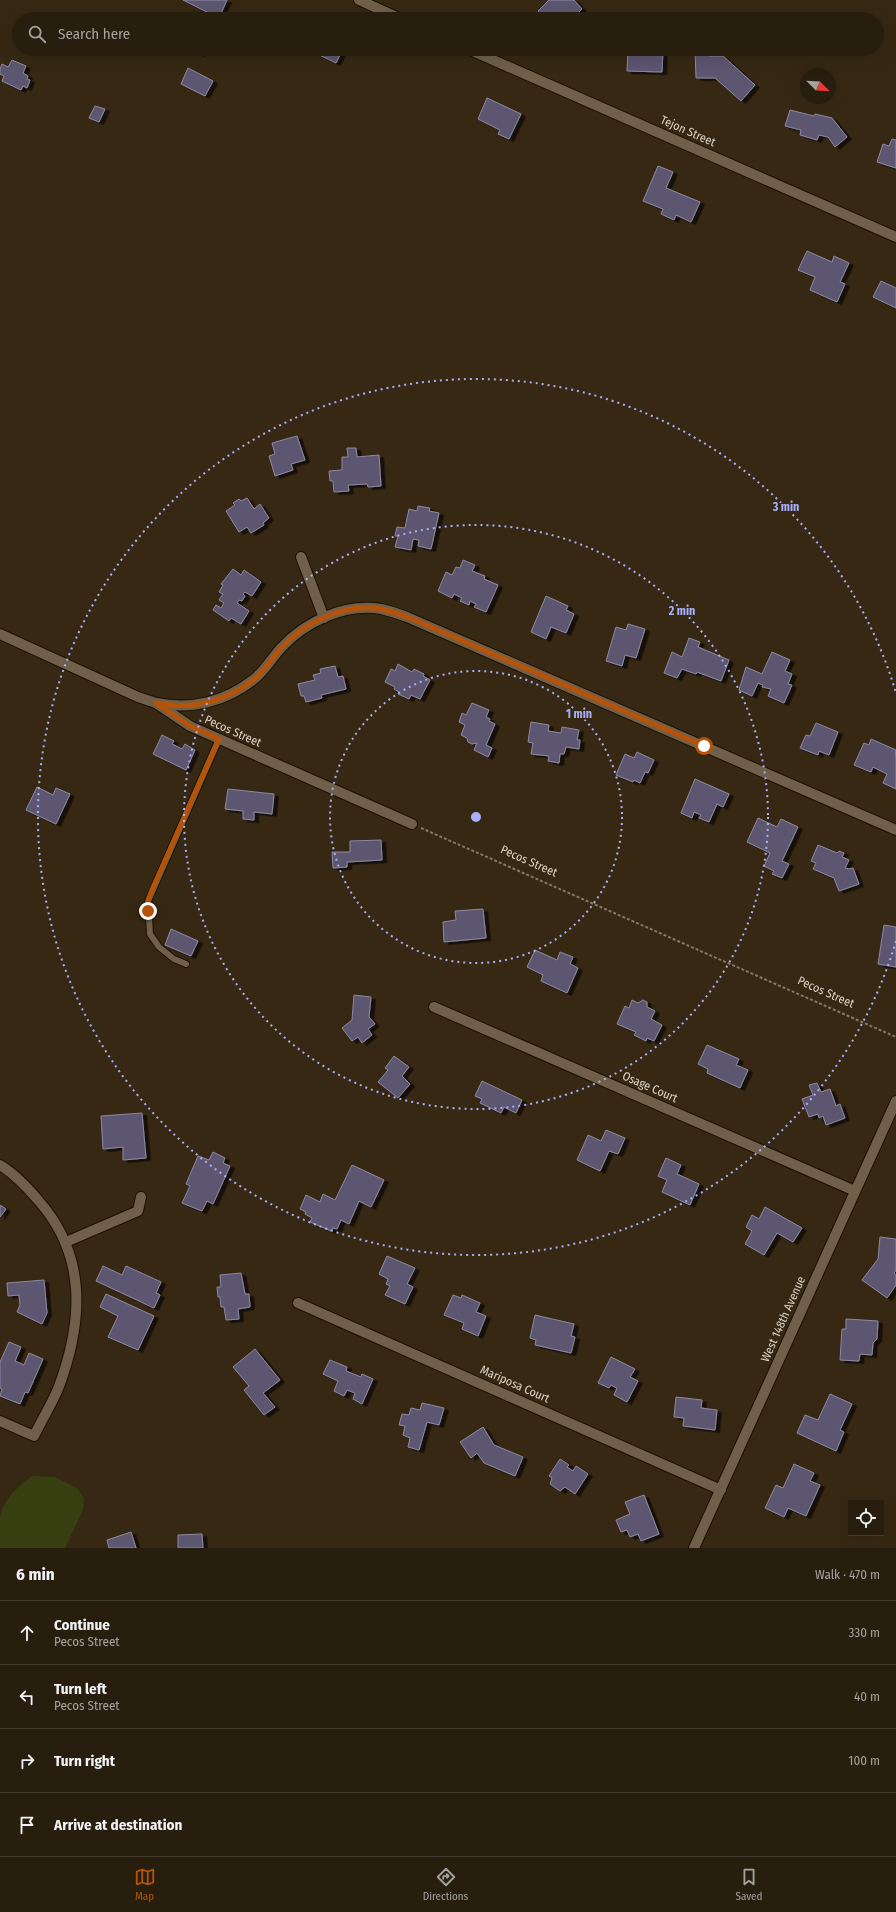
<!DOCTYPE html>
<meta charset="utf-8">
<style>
:root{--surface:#281e0e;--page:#342b1c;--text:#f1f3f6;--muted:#a5a29e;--line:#443c2e;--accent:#b45309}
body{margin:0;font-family:"Fira Sans Condensed",sans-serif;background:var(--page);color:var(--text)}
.controls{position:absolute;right:12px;bottom:12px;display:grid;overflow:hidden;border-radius:0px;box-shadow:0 4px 16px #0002}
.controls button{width:36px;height:36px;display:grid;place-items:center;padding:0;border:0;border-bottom:1px solid var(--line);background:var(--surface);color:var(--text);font:20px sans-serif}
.compass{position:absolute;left:800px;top:68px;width:36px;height:36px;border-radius:50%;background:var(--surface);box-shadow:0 4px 16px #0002;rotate:114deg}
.stop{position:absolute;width:12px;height:12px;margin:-9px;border:3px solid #b45309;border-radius:50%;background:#fff}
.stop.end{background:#b45309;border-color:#fff;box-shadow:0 1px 4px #0008}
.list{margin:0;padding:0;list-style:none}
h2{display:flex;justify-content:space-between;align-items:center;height:52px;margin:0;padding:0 16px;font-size:17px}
h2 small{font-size:13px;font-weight:400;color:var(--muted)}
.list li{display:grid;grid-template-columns:26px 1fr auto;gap:12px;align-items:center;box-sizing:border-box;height:64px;padding:0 16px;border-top:1px solid var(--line)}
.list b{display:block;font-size:15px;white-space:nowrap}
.list p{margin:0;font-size:13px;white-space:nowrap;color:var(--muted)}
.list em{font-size:13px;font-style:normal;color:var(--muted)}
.icon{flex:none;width:22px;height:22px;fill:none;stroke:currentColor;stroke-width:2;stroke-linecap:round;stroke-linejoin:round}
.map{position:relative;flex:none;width:896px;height:1548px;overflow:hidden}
.search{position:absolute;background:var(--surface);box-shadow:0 4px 16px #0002;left:12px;right:12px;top:12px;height:44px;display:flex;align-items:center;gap:10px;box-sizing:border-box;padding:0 14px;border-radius:22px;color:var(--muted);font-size:15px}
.sheet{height:308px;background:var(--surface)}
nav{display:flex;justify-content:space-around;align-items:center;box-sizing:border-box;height:56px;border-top:1px solid var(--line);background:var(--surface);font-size:11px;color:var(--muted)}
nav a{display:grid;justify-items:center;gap:2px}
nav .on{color:var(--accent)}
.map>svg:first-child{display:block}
</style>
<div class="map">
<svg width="896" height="1548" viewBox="0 0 896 1548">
<defs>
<filter id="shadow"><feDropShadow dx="4.5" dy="2.5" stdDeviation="0" flood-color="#0009"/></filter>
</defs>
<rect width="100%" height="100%" fill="#362813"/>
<!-- green -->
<path fill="#373e10" d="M32,1476L55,1477L77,1488L84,1498L83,1510L65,1548H0C0,1538 0,1526 0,1517C3,1499 19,1486 32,1476Z"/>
<!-- building -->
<g fill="#5b5770" stroke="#8d89a4" filter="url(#shadow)">
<polygon points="183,0 227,0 219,18"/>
<polygon points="549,0 574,0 582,9 572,19 562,19 557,15 553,19 545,19 538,11"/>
<polygon points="190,49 202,49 200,54"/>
<polygon points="307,49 343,49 336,63"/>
<polygon points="625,49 663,49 662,72 627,71 628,50"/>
<polygon points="709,49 709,56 723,56 755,85 741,101 715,78 696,78 695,50"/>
<polygon points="12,60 26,66 23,73 28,76 27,79 30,80 27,88 23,86 21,90 2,81 4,76 0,74 0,69 2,64 8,67"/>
<polygon points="188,68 213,81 205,96 181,84"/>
<polygon points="487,98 521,114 509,139 498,134 500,130 478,119"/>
<polygon points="95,106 105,109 99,122 89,118"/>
<polygon points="790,110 814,116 815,114 832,118 847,137 835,147 828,137 819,135 817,140 800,135 801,130 785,126"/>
<polygon points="892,139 896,140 896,168 877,162 883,144 889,146"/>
<polygon points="658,166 673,172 666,188 700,202 691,222 676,215 674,220 661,214 663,209 643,201"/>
<polygon points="807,251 832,262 834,256 849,263 840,282 845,284 837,302 810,290 815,277 798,270"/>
<polygon points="881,281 896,288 896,308 873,297"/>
<polygon points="297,436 305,460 291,464 293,470 275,476 269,456 275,454 272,443"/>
<polygon points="347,448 356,448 357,457 379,455 381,486 368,487 367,484 348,485 349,491 334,492 333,481 330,481 329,471 342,470 342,457 348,457"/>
<polygon points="247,498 254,509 260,504 269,518 263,523 264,525 251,533 247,527 239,532 226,511 235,505 233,503 239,499 241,501"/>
<polygon points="418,506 430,508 429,511 439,513 431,549 418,546 419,540 413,539 411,550 395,547 398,536 395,536 397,527 405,528 409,509 417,511"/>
<polygon points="463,560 475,565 472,571 485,576 484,579 498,585 486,612 474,607 476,604 470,601 469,605 460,601 462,598 454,594 452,598 438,591 446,572 452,575 456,567 460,568"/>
<polygon points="233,569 241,575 244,570 261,582 252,596 245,592 243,594 245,596 242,601 239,600 237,603 249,611 241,624 231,618 229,621 213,610 216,605 221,608 224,603 219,600 223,594 219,592 223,585 221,584"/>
<polygon points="546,596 568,606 566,610 574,614 566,633 551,627 546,639 531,632"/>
<polygon points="628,624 645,629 636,658 625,655 622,666 606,661 616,627 626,630"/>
<polygon points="689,638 700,642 698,647 729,660 721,681 697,672 696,674 682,669 677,678 664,673 672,652 682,657"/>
<polygon points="772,652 790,660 785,671 792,674 788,684 792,685 784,703 768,696 771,689 762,687 763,685 758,683 752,696 739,690 746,667 762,674"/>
<polygon points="398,664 412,672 414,669 424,674 423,676 430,680 420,699 411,695 409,699 398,694 399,692 394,689 395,687 385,682 391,669 395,671"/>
<polygon points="335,666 338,677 343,676 346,689 321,695 322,698 306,702 304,696 301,696 298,684 315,680 313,675 321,673 320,669"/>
<polygon points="472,703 489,710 486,717 490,719 489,721 495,724 486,745 492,748 488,757 474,750 477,743 472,744 468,742 467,738 461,735 465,725 459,722 462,713 466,715"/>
<polygon points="531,722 549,725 548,731 561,733 562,727 579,730 577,740 580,740 579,749 566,747 564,754 560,754 559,763 548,761 549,756 531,754 533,743 528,742"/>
<polygon points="816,723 838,732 829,755 819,751 818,755 800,748 806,735 810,736"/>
<polygon points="162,735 174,741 172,744 182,749 185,744 195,750 186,770 153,754"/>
<polygon points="871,739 896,750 895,756 896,757 896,789 883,783 887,774 873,767 871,772 854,765 864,743 869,745"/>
<polygon points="637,752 654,760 648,773 645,772 640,783 634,780 633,782 616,775 625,754 634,758"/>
<polygon points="695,779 729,794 723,807 717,804 709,822 699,818 701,815 694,812 692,818 681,813"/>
<polygon points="37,787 53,795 56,788 70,794 56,824 26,810"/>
<polygon points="228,789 274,794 272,814 254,812 254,820 243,819 243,811 225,809"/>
<polygon points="758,818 777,827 781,819 798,827 782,861 789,864 782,878 772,874 774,871 764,866 770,853 747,842"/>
<polygon points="381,840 382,860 347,862 347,867 333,868 332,852 350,852 350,841"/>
<polygon points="818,845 837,853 839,851 844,853 842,857 849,860 845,868 849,869 853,868 859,884 839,891 834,878 813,869 816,863 811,861"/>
<polygon points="483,909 486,938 444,942 443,922 456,920 455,911"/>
<polygon points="884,925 896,927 896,967 878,964"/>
<polygon points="171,929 198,941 191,956 165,945"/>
<polygon points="535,950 557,960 560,952 573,957 570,964 578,968 567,993 541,981 543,975 527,967"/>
<polygon points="354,995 371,997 369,1017 375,1024 368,1029 372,1035 362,1043 358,1037 352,1041 342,1028 352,1020"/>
<polygon points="632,1000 638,1003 643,1000 647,1002 647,1007 655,1011 651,1019 662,1025 654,1041 647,1038 646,1041 634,1035 636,1032 617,1024 625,1006 629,1008"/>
<polygon points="707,1045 739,1059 736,1065 748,1070 740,1088 707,1073 708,1069 698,1064"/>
<polygon points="394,1056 409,1067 402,1076 410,1084 398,1098 378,1082 388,1070 385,1068"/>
<polygon points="482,1081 522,1100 516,1113 504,1107 501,1113 480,1103 482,1099 475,1096"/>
<polygon points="817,1083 821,1092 830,1089 836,1106 840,1104 845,1118 826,1125 823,1116 819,1118 818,1114 809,1117 802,1099 813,1095 809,1085"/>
<polygon points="142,1113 146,1158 123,1160 123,1147 103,1149 101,1116"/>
<polygon points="606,1130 625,1138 618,1154 609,1151 600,1171 577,1160 588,1135 601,1141"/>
<polygon points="213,1152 225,1158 223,1163 230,1166 213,1204 207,1201 202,1211 182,1203 190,1186 186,1184 198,1156 209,1160"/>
<polygon points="666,1158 681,1165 677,1174 699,1184 690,1205 662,1192 667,1180 658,1176"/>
<polygon points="352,1165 384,1180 371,1207 359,1201 349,1224 341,1220 337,1229 333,1228 331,1231 310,1222 312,1218 305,1214 306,1212 300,1209 306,1195 320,1202 323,1194 335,1200"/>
<polygon points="0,1205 6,1209 0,1217"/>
<polygon points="765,1207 802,1228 793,1242 777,1233 764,1255 745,1244 752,1231 746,1227 752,1215 759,1219"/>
<polygon points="880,1237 896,1239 896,1270 894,1273 896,1275 896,1285 887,1298 862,1280 878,1259"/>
<polygon points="387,1256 415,1268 407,1284 413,1287 405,1304 385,1295 390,1286 386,1284 388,1279 379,1274"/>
<polygon points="103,1266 122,1275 126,1266 161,1282 156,1293 160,1295 154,1308 96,1281"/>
<polygon points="241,1273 245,1294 249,1294 250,1307 238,1309 239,1319 226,1320 224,1307 221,1307 220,1297 218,1297 217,1287 221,1287 220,1275"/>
<polygon points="44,1280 47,1313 42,1324 17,1312 20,1305 19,1295 8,1296 7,1283"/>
<polygon points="106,1294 154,1316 138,1350 108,1337 118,1316 100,1307"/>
<polygon points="453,1295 461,1298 462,1295 480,1303 476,1312 486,1316 478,1336 462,1329 464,1323 444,1315"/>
<polygon points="535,1315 574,1324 571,1336 575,1337 571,1353 535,1345 536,1340 530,1338"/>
<polygon points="846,1319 878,1321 877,1339 873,1343 872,1355 860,1354 859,1361 840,1360 842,1329 846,1329"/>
<polygon points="9,1342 21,1347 15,1361 24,1365 29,1353 43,1359 28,1393 25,1392 20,1404 0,1396 2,1389 0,1388 0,1362"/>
<polygon points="255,1349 280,1380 263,1393 275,1407 264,1415 244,1390 249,1386 233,1367"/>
<polygon points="611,1357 635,1369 630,1377 638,1381 627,1402 614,1395 617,1388 611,1385 609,1388 598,1383"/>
<polygon points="330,1360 347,1367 346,1371 361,1377 362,1374 373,1379 362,1404 353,1399 355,1393 347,1390 344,1396 334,1391 338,1381 323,1374"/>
<polygon points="830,1394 852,1404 840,1430 844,1432 836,1451 797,1433 805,1415 818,1420"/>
<polygon points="676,1397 702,1400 701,1408 717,1410 715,1430 683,1426 684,1418 674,1417"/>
<polygon points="422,1403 444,1408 439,1425 427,1422 419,1450 408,1447 410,1438 403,1435 405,1426 399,1425 402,1414 409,1415 411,1408 420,1410"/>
<polygon points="483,1427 494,1445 523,1457 515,1476 484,1463 477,1453 471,1458 460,1442"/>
<polygon points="560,1459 569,1465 567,1467 573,1471 576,1466 588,1474 575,1494 565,1487 560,1491 550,1484 552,1478 549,1476"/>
<polygon points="794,1464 814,1473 810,1481 820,1485 806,1516 788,1508 784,1517 765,1508 776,1485 783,1488"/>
<polygon points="644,1495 659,1534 641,1541 638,1534 630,1537 627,1530 621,1532 616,1520 630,1514 625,1502"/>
<polygon points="131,1532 136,1548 109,1548 107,1540"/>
<polygon points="202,1534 203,1548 178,1548 178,1535"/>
</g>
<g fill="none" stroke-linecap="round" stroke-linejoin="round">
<defs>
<polyline id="service" points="186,964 174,959 159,947 150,934 148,901 219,739"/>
<g id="minor">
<polyline points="359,0 401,19"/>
<polyline points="468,49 896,237"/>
<polyline points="301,557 324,618"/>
<polyline points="0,634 138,697 156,703 190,726 412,824"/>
<path d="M156,703C191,710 225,702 253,680C264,672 271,659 281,648C305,622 344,603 381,609C390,611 399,614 407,617L896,830"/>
<polyline points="434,1007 855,1191"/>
<path d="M0,1165C15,1174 27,1187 38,1200C88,1256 83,1323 58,1389C51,1405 42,1420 34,1436L0,1421"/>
<polyline points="66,1242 138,1211 141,1197"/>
<polyline points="298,1303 721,1490"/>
<polyline points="694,1548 896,1101"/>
</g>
</defs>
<!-- service casing -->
<use href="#service" stroke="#1d1000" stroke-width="8"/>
<!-- minor casing -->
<use href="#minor" stroke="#1d1000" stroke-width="12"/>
<!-- path -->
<polyline stroke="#847867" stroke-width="2" stroke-dasharray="3 2" stroke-linecap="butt" points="421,828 896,1037"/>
<!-- service -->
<use href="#service" stroke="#70604a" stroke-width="6"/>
<!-- minor -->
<use href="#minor" stroke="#70604a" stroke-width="10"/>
</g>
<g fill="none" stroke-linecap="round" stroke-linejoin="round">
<!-- route -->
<path stroke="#b45309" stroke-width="5" d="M148,911V901L152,890L219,739L190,726L156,703C191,710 224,702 253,680C264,672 271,659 281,648C305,622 344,603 381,609C390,611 399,614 408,617L704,746"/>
</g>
<!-- distance rings -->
<g fill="none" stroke="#a8b0fc" stroke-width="2" stroke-dasharray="2 4">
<circle cx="476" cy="817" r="146"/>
<circle cx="476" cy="817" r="292"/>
<path d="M896 941A438 438 0 1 1 896 693"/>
</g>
<g text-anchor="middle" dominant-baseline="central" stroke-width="3" stroke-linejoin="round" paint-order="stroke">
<!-- street labels -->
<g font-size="12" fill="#ddd4c7" stroke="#362813">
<text transform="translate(688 131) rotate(24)">Tejon Street</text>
<text transform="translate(233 731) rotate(24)">Pecos Street</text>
<text transform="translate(529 861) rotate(24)">Pecos Street</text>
<text transform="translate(826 992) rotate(24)">Pecos Street</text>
<text transform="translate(650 1087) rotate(24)">Osage Court</text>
<text transform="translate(783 1319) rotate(-66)">West 148th Avenue</text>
<text transform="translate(515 1384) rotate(24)">Mariposa Court</text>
</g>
</g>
<circle cx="476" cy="817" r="6" fill="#a8b0fc" stroke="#362813" stroke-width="2"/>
<g font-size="12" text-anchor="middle" font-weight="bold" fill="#a8b0fc" stroke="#362813" stroke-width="3" stroke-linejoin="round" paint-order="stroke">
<text x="786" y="511">3 min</text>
<text x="682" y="615">2 min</text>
<text x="579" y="718">1 min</text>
</g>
</svg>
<div class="controls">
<button><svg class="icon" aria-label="locate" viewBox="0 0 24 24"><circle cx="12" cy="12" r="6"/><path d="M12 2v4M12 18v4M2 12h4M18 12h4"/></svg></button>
</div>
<svg class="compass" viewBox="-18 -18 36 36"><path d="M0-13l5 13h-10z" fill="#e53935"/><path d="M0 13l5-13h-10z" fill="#a5a29e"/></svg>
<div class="stop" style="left:704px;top:746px"></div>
<div class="stop end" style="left:148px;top:911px"></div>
<div class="search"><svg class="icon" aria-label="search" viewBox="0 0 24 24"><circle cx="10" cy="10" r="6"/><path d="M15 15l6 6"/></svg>Search here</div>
</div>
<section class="sheet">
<h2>6 min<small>Walk · 470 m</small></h2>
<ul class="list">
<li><svg class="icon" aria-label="ahead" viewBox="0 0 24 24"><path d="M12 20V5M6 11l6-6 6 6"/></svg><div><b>Continue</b><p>Pecos Street</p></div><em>330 m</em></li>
<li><svg class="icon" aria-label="left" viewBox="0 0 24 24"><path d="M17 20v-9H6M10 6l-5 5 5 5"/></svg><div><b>Turn left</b><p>Pecos Street</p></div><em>40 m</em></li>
<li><svg class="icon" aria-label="right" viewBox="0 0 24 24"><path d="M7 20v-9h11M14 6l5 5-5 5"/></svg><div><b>Turn right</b></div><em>100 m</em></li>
<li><svg class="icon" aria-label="arrive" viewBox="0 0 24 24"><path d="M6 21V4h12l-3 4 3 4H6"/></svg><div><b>Arrive at destination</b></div></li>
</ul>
</section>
<nav>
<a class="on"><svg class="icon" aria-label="map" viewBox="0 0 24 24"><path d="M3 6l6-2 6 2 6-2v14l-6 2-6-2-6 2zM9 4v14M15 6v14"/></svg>Map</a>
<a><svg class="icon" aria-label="directions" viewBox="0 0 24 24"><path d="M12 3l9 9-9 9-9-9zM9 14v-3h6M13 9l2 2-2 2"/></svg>Directions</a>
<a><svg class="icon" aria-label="saved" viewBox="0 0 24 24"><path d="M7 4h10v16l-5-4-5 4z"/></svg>Saved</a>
</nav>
